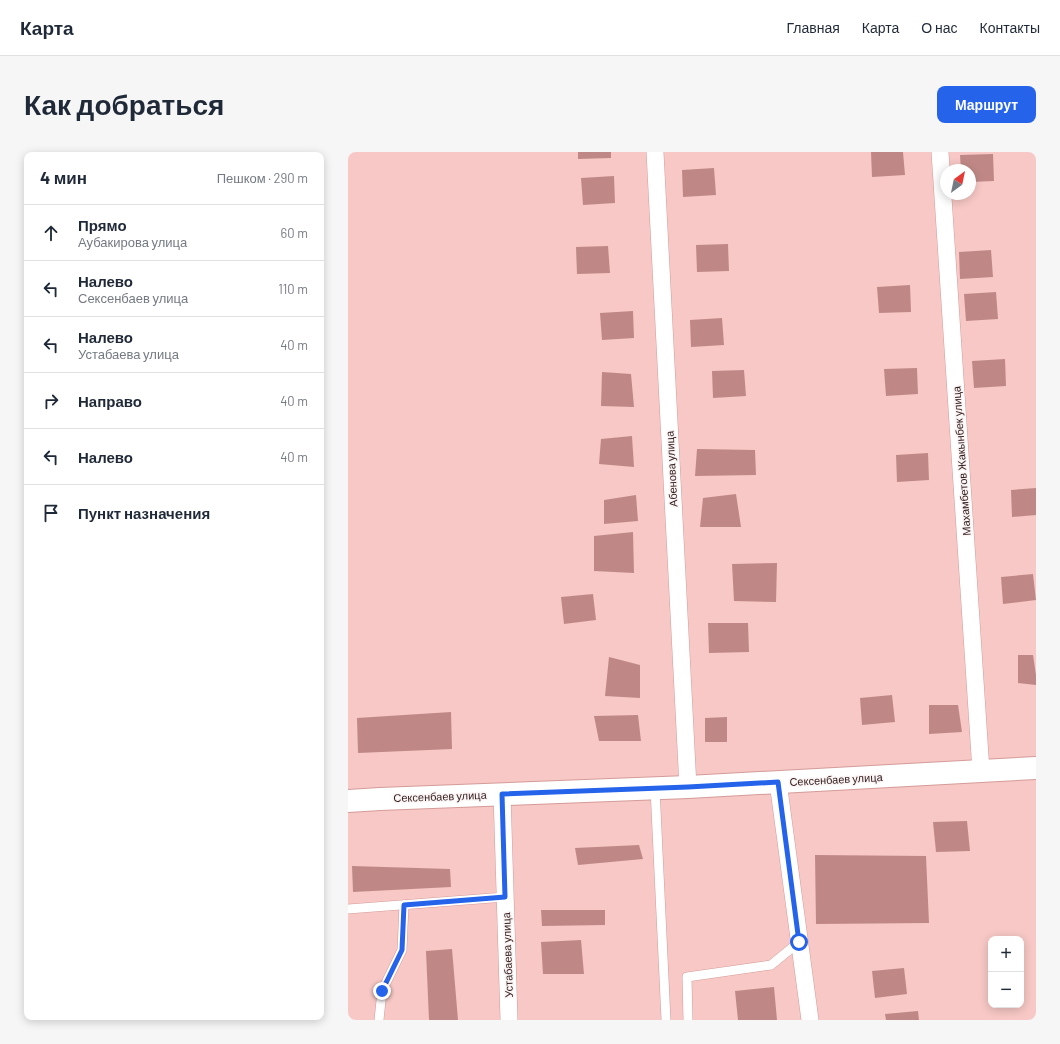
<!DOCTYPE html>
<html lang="ru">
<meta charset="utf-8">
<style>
:root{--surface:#fff;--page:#f6f6f7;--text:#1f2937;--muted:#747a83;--line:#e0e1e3;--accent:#2563eb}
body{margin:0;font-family:Barlow,sans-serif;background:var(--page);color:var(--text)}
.controls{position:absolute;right:12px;bottom:12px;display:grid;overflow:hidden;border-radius:8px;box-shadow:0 2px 10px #0003}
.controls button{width:36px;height:36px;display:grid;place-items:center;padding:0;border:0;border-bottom:1px solid var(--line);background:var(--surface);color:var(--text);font:20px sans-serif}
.compass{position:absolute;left:592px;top:12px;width:36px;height:36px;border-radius:50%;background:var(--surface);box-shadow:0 2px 10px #0003;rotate:33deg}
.stop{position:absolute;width:12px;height:12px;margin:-9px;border:3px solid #2563eb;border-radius:50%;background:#fff}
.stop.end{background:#2563eb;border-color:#fff;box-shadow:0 1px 4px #0008}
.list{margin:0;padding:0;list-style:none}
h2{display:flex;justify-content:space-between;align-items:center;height:52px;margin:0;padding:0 16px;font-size:17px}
h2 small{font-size:13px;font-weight:400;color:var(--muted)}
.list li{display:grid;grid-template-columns:26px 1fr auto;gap:12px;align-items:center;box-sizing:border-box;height:56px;padding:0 16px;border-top:1px solid var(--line)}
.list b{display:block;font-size:15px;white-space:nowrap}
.list p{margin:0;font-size:13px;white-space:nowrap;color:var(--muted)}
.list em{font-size:13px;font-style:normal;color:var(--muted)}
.icon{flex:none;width:22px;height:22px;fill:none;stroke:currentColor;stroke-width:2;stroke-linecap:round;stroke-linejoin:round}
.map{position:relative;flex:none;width:688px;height:868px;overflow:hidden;border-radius:8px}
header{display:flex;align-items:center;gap:24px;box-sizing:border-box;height:56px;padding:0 20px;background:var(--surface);border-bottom:1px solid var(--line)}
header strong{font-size:19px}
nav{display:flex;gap:22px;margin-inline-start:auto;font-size:14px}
.intro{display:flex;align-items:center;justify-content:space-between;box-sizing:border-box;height:96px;padding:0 24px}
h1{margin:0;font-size:28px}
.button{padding:10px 18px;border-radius:8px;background:var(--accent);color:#fff;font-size:14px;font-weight:700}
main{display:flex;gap:24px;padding:0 24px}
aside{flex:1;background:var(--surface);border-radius:8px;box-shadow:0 2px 10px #0003}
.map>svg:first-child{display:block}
</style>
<header>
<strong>Карта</strong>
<nav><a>Главная</a><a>Карта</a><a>О нас</a><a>Контакты</a></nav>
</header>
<div class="intro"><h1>Как добраться</h1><a class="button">Маршрут</a></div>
<main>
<aside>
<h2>4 мин<small>Пешком · 290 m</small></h2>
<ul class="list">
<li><svg class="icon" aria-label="ahead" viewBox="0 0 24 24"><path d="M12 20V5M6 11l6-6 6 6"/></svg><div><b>Прямо</b><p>Аубакирова улица</p></div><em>60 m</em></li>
<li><svg class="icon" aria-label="left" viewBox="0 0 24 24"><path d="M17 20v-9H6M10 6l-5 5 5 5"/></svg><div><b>Налево</b><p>Сексенбаев улица</p></div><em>110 m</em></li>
<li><svg class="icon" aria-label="left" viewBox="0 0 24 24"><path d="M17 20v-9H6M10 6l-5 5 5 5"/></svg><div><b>Налево</b><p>Устабаева улица</p></div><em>40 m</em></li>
<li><svg class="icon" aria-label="right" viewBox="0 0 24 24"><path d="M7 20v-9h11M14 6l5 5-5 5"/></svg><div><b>Направо</b></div><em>40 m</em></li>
<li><svg class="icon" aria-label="left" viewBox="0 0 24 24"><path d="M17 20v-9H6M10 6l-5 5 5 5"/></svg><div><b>Налево</b></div><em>40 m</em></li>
<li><svg class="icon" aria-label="arrive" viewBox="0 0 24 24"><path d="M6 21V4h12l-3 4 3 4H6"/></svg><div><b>Пункт назначения</b></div></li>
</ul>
</aside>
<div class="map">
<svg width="688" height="868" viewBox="0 0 688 868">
<rect width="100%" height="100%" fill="#f7c8c5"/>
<!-- building -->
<g fill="#bf8886">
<polygon points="230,0 263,0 263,6 230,7"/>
<polygon points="523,0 555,0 557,23 524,25"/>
<polygon points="645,2 646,29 622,30 622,18 613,18 612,3"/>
<polygon points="366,16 368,43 335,45 334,18"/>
<polygon points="266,24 267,51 235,53 233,26"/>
<polygon points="380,92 381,119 349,120 348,93"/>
<polygon points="260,94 262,121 229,122 228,95"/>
<polygon points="643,98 645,125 612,127 611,100"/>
<polygon points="562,133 563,160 531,161 529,135"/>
<polygon points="648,140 650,167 618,169 616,142"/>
<polygon points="285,159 286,186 254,188 252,161"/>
<polygon points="374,166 376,193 343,195 342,168"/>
<polygon points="657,207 658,234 626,236 624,209"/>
<polygon points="569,216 570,242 538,244 536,217"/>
<polygon points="396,218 398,244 365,246 364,219"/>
<polygon points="254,220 283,222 286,255 253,254"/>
<polygon points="284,284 286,315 251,312 253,287"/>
<polygon points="349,297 407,298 408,323 347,324"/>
<polygon points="580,301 581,328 549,330 548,303"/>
<polygon points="688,336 688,363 664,365 663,338"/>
<polygon points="388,342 393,375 352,375 355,346"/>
<polygon points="288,343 290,369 256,372 256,348"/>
<polygon points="285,380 286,421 246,419 246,384"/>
<polygon points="429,411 428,450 386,449 384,412"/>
<polygon points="685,422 688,448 655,452 653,425"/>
<polygon points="245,442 248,468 216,472 213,445"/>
<polygon points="360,471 400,471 401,500 361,501"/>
<polygon points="670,503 685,503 688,523 688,533 670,531"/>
<polygon points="261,505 292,513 292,546 257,544"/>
<polygon points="544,543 547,570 514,573 512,546"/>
<polygon points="581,553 610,553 614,580 581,582"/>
<polygon points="103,560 104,597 10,601 9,566"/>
<polygon points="290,563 293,589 251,589 246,564"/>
<polygon points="379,565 379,590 357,590 357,566"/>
<polygon points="619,669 622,699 588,700 585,670"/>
<polygon points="291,693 295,707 230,713 227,696"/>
<polygon points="467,703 578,704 581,771 468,772"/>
<polygon points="4,714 102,717 103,735 5,740"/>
<polygon points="193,758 257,758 257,773 194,774"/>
<polygon points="233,788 236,822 195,822 193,790"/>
<polygon points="104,797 110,868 81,868 78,799"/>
<polygon points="556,816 559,842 527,846 524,819"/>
<polygon points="426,835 429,868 390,868 387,839"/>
<polygon points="570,859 571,868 538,868 537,862"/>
</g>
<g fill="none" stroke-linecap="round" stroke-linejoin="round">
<defs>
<g id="lane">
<polyline points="307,636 318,868"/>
<polyline points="0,757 157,745"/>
<polyline points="31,868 34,839 54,798 56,753"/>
<polyline points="340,868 339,825 423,813 451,790"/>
</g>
<g id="street">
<polyline points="307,0 340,635"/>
<polyline points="592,0 633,619"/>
<polyline points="430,630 462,868"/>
<polyline points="154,642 161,868"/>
</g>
<polyline id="secondary" points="0,649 32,647 340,635 688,616"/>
</defs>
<!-- lane casing -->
<use href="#lane" stroke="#d49b99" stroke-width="10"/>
<!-- street casing -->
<use href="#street" stroke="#d49b99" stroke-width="18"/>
<!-- secondary casing -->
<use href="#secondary" stroke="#d49b99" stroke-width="24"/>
<!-- lane -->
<use href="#lane" stroke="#fff" stroke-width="9"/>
<!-- street -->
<use href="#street" stroke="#fff" stroke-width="17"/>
<!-- secondary -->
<use href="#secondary" stroke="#fff" stroke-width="22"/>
</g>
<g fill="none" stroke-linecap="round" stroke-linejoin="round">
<!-- route -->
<polyline stroke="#2563eb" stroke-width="5" points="34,839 54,798 56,753 157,745 154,642 340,635 430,630 451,790"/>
</g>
<g text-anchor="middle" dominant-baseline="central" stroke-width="3" stroke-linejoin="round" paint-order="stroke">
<!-- street labels -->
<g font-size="11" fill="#331d1d" stroke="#faf4f4">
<text transform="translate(613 309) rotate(-94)">Махамбетов Жакынбек улица</text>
<text transform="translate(323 317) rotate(-93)">Абенова улица</text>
<text transform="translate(488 627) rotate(-3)">Сексенбаев улица</text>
<text transform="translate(92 644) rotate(-2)">Сексенбаев улица</text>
<text transform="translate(159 803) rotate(-92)">Устабаева улица</text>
</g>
</g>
</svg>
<div class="controls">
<button>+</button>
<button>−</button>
</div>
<svg class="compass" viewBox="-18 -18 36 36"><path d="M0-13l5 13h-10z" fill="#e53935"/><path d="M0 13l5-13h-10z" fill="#747a83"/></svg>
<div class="stop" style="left:451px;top:790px"></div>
<div class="stop end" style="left:34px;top:839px"></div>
</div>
</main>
